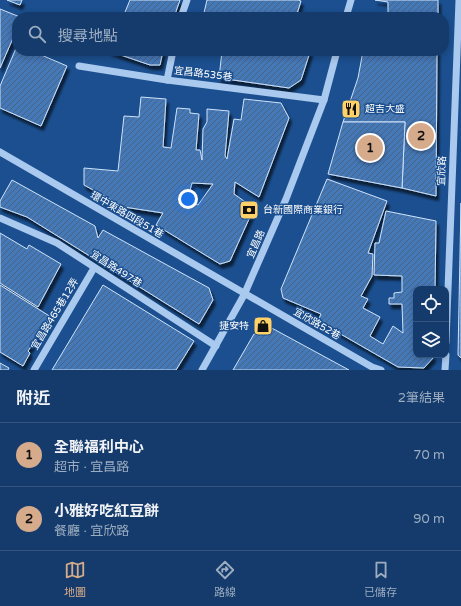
<!DOCTYPE html>
<html lang="zh-TW">
<meta charset="utf-8">
<style>
:root{--surface:#143b6b;--page:#214673;--text:#f1f3f6;--muted:#9dadc1;--line:#33557e;--accent:#d6ab8b}
body{margin:0;font-family:"Varela Round","Noto Sans TC",sans-serif;background:var(--page);color:var(--text)}
.controls{position:absolute;right:12px;bottom:12px;display:grid;overflow:hidden;border-radius:8px;box-shadow:0 2px 6px #0003}
.controls button{width:36px;height:36px;display:grid;place-items:center;padding:0;border:0;border-bottom:1px solid var(--line);background:var(--surface);color:var(--text);font:20px sans-serif}
.you{position:absolute;left:188px;top:199px;width:14px;height:14px;margin:-10px;border:3px solid #fff;border-radius:50%;background:#1a73e8;box-shadow:0 0 0 6px #1a73e833}
.badge{display:grid;place-items:center;width:26px;height:26px;border-radius:50%;background:var(--accent);color:#111;font-size:13px;font-weight:700}
.pin{position:absolute;translate:-50% -50%;border:2px solid #fff;box-shadow:0 1px 4px #0006}
.list{margin:0;padding:0;list-style:none}
h2{display:flex;justify-content:space-between;align-items:center;height:52px;margin:0;padding:0 16px;font-size:17px}
h2 small{font-size:13px;font-weight:400;color:var(--muted)}
.list li{display:grid;grid-template-columns:26px 1fr auto;gap:12px;align-items:center;box-sizing:border-box;height:64px;padding:0 16px;border-top:1px solid var(--line)}
.list b{display:block;font-size:15px;white-space:nowrap}
.list p{margin:0;font-size:13px;white-space:nowrap;color:var(--muted)}
.list em{font-size:13px;font-style:normal;color:var(--muted)}
.icon{flex:none;width:22px;height:22px;fill:none;stroke:currentColor;stroke-width:2;stroke-linecap:round;stroke-linejoin:round}
.map{position:relative;flex:none;width:461px;height:370px;overflow:hidden}
.search{position:absolute;background:var(--surface);box-shadow:0 2px 6px #0003;left:12px;right:12px;top:12px;height:44px;display:flex;align-items:center;gap:10px;box-sizing:border-box;padding:0 14px;border-radius:16px;color:var(--muted);font-size:15px}
.sheet{height:180px;background:var(--surface)}
nav{display:flex;justify-content:space-around;align-items:center;box-sizing:border-box;height:56px;border-top:1px solid var(--line);background:var(--surface);font-size:11px;color:var(--muted)}
nav a{display:grid;justify-items:center;gap:2px}
nav .on{color:var(--accent)}
.map>svg:first-child{display:block}
</style>
<div class="map">
<svg width="461" height="370" viewBox="0 0 461 370">
<defs>
<pattern id="building-hatch" width="6" height="6" patternUnits="userSpaceOnUse"><rect width="6" height="6" fill="#4478b7"/><path d="M-1 1l2-2M0 6l6-6M5 7l2-2" fill="none" stroke="#486282"/></pattern>
<filter id="shadow"><feDropShadow dx="2.5" dy="4.5" stdDeviation="1" flood-color="#0009"/></filter>
</defs>
<rect width="100%" height="100%" fill="#1b4f8f"/>
<!-- building -->
<g fill="url(#building-hatch)" stroke="#cfe3fa" fill-rule="evenodd" filter="url(#shadow)">
<polygon points="7,0 22,0 20,5"/>
<polygon points="130,0 180,0 174,17 123,17"/>
<polygon points="207,0 298,0 301,1 296,17 203,17"/>
<polygon points="375,0 438,0 438,17 371,17 371,15 388,15 388,2"/>
<polygon points="0,9 20,17 17,17 17,29 0,68"/>
<polygon points="17,46 17,51 32,51 67,66 41,126 0,108 0,86"/>
<polygon points="109,51 163,51 160,65 150,65"/>
<polygon points="222,51 304,51 310,52 301,80 289,88 219,78"/>
<polygon points="363,51 437,51 436,196 402,188 405,122 343,122 358,78"/>
<path d="M141,97L166,99L163,147L171,148L177,108L190,109V113L199,114L196,150H200L202,160L203,129L207,122V109L229,111L225,156L227,159L234,119L241,120L244,99L281,103L289,118L259,197L235,182L234,194L254,208L230,261L220,264L156,225L163,213L124,207L84,185V168L118,171L124,116L139,117ZM192,183L213,184L198,205L187,201Z"/>
<polygon points="343,122 405,122 402,188 328,174"/>
<polygon points="327,179 387,201 368,253 373,254 372,276 361,296 368,299 363,308 380,317 370,336 383,344 393,326 403,333 402,304 389,304 389,298 394,298 394,293 402,292 402,276 374,275 375,243 379,243 386,211 436,221 435,289 416,289 416,355 433,355 433,358 424,368 398,367 318,321 321,314 283,298 281,289"/>
<polygon points="12,180 95,226 98,238 103,230 209,288 213,300 199,324 27,217 0,207 0,201"/>
<polygon points="461,203 461,358 458,355"/>
<polygon points="0,233 27,249 29,245 61,264 38,307 0,283"/>
<polygon points="0,285 51,317 28,351 30,353 23,366 0,352"/>
<polygon points="103,285 194,341 176,370 52,370"/>
<polygon points="268,326 349,370 233,370 254,334"/>
<polygon points="0,363 9,368 8,370 0,370"/>
</g>
<g fill="none" stroke-linecap="round" stroke-linejoin="round">
<!-- minor -->
<g stroke="#a9c9ee" stroke-width="7">
<polyline points="181,17 187,0"/>
<polyline points="346,17 351,0"/>
<polyline points="79,66 167,80 324,100"/>
<polyline points="167,80 173,51"/>
<polyline points="0,152 372,367 381,370"/>
<polyline points="0,218 57,243 216,346"/>
<polyline points="446,342 459,0"/>
<polyline points="34,370 94,268"/>
<polyline points="202,370 244,295 286,199 324,100 337,51"/>
<polyline points="445,370 446,355"/>
</g>
</g>
<!-- icons -->
<defs>
<symbol id="restaurant-square" viewBox="-11 -11 22 22"><rect x="-9" y="-9" width="18" height="18" rx="4" fill="#ffd166" stroke="#1b4f8f"/><path d="M-5-6h1v4h1v-4h1v4h1v-4h1v5L-1.5 .5V6h-2V.5L-5-1ZM5-6V6H3V1.5H1.5Q1.5-4 5-6Z" fill="#111"/></symbol>
<symbol id="bank-square" viewBox="-11 -11 22 22"><rect x="-9" y="-9" width="18" height="18" rx="4" fill="#ffd166" stroke="#1b4f8f"/><path d="M-6-4H6V4H-6ZM0-2.3a2.3 2.3 0 1 0 0 4.6a2.3 2.3 0 1 0 0-4.6Z" fill="#111"/></symbol>
<symbol id="shop-square" viewBox="-11 -11 22 22"><rect x="-9" y="-9" width="18" height="18" rx="4" fill="#ffd166" stroke="#1b4f8f"/><path d="M-5-2.5h2.3a2.7 3.5 0 0 1 5.4 0H5L5.5 6h-11ZM-1.5-2.5h3a1.5 2.3 0 0 0-3 0Z" fill="#111"/></symbol>
</defs>
<g fill-rule="evenodd">
<use href="#restaurant-square" x="340" y="98" width="22" height="22"/>
<use href="#bank-square" x="238" y="199" width="22" height="22"/>
<use href="#shop-square" x="252" y="315" width="22" height="22"/>
</g>
<g text-anchor="middle" dominant-baseline="central" stroke-width="3" stroke-linejoin="round" paint-order="stroke">
<!-- street labels -->
<g font-size="10" fill="#fff" stroke="#1b4f8f">
<text transform="translate(203 74) rotate(7)">宜昌路535巷</text>
<text transform="translate(442 171) rotate(-88)">宜欣路</text>
<text transform="translate(127 215) rotate(30)">環中東路四段51巷</text>
<text transform="translate(256 244) rotate(-66)">宜昌路</text>
<text transform="translate(116 269) rotate(33)">宜昌路497巷</text>
<text transform="translate(55 314) rotate(-59)">宜昌路465巷12弄</text>
<text transform="translate(317 324) rotate(30)">宜欣路52巷</text>
</g>
<!-- poi labels -->
<g font-size="10" fill="#fff" stroke="#1b4f8f" text-anchor="start">
<text x="365" y="109">超吉大盛</text>
<text x="263" y="210">台新國際商業銀行</text>
<text x="249" y="326" text-anchor="end">捷安特</text>
</g>
</g>
</svg>
<div class="controls">
<button><svg class="icon" aria-label="locate" viewBox="0 0 24 24"><circle cx="12" cy="12" r="6"/><path d="M12 2v4M12 18v4M2 12h4M18 12h4"/></svg></button>
<button><svg class="icon" aria-label="layers" viewBox="0 0 24 24"><path d="M12 4l9 5-9 5-9-5zM3 14l9 5 9-5"/></svg></button>
</div>
<div class="you"></div>
<div class="pin badge" style="left:370px;top:148px">1</div>
<div class="pin badge" style="left:421px;top:136px">2</div>
<div class="search"><svg class="icon" aria-label="search" viewBox="0 0 24 24"><circle cx="10" cy="10" r="6"/><path d="M15 15l6 6"/></svg>搜尋地點</div>
</div>
<section class="sheet">
<h2>附近<small>2筆結果</small></h2>
<ul class="list">
<li><span class="badge">1</span><div><b>全聯福利中心</b><p>超市 · 宜昌路</p></div><em>70 m</em></li>
<li><span class="badge">2</span><div><b>小雅好吃紅豆餅</b><p>餐廳 · 宜欣路</p></div><em>90 m</em></li>
</ul>
</section>
<nav>
<a class="on"><svg class="icon" aria-label="map" viewBox="0 0 24 24"><path d="M3 6l6-2 6 2 6-2v14l-6 2-6-2-6 2zM9 4v14M15 6v14"/></svg>地圖</a>
<a><svg class="icon" aria-label="directions" viewBox="0 0 24 24"><path d="M12 3l9 9-9 9-9-9zM9 14v-3h6M13 9l2 2-2 2"/></svg>路線</a>
<a><svg class="icon" aria-label="saved" viewBox="0 0 24 24"><path d="M7 4h10v16l-5-4-5 4z"/></svg>已儲存</a>
</nav>
